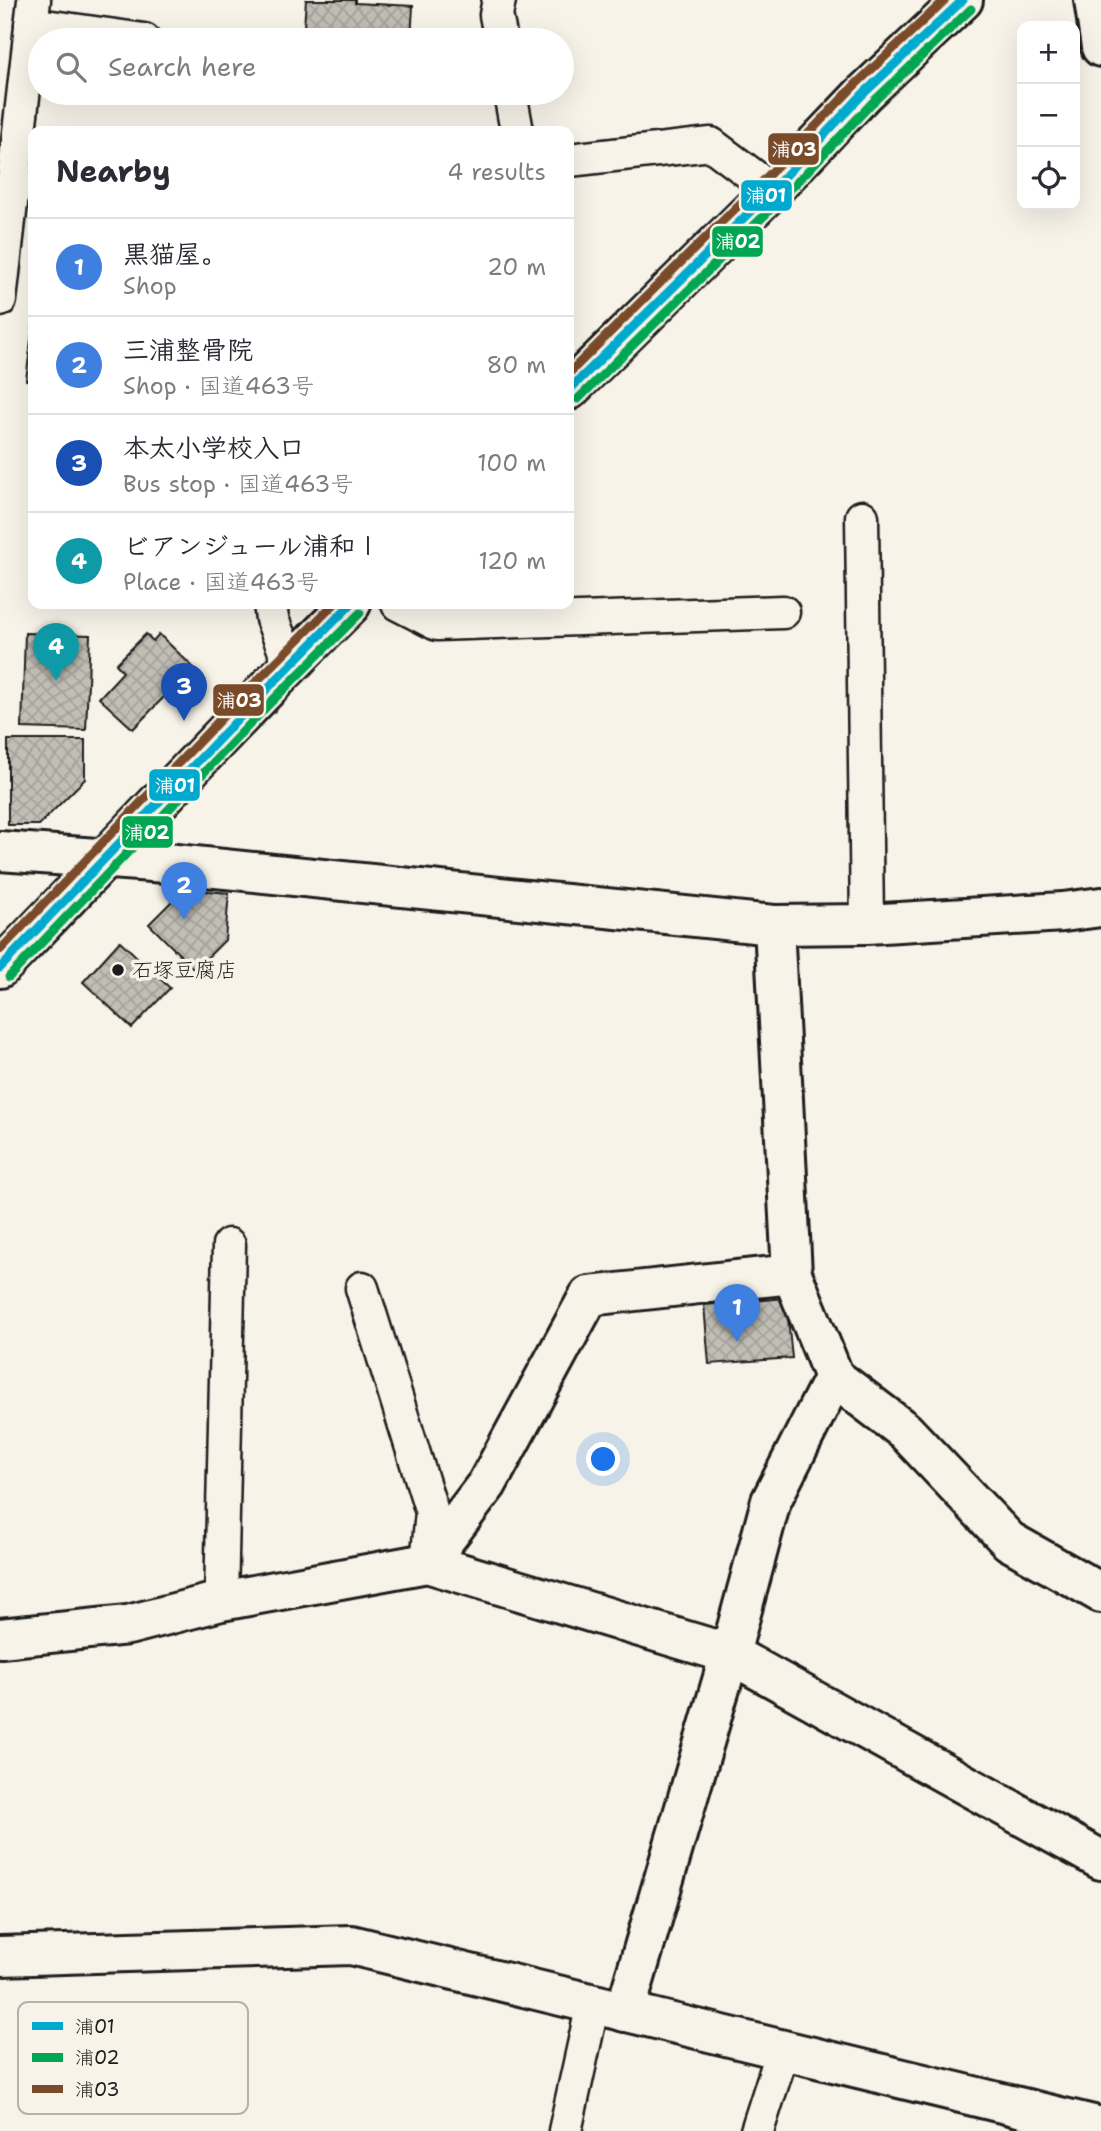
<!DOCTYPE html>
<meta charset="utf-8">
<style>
:root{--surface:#fff;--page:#f7f7f7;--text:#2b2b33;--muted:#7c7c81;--line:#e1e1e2;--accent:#2563eb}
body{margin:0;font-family:"Shantell Sans","Klee One",sans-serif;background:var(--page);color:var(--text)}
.controls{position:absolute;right:21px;top:21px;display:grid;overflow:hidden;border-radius:14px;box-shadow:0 7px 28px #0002}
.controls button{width:63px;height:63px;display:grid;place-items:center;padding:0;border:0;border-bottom:2px solid var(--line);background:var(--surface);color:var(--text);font:35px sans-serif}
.you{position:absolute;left:604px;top:1460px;width:24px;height:24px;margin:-18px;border:5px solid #fff;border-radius:50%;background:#1a73e8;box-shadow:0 0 0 10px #1a73e833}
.badge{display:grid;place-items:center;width:46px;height:46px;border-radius:50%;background:var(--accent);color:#fff;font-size:23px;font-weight:700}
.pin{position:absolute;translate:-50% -58px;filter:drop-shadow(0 2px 4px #0008)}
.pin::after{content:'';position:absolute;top:37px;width:24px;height:21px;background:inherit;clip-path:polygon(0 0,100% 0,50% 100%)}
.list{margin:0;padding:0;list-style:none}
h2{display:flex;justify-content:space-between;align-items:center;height:91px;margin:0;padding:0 28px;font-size:30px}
h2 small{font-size:23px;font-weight:400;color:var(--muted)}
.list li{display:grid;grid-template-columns:46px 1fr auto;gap:21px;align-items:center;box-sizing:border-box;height:98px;padding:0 28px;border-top:2px solid var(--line)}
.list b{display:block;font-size:26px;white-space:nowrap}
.list p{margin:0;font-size:23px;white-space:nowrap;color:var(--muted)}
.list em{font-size:23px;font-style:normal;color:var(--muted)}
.icon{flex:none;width:38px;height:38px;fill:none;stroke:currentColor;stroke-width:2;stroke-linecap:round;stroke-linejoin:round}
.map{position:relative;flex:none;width:1101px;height:2131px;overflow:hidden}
.search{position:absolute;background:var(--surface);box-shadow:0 7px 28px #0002;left:28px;top:28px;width:546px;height:77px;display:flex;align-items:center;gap:18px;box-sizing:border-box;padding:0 24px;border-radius:38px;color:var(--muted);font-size:26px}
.panel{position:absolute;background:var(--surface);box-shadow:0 7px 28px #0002;left:28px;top:126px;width:546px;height:483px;border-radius:14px}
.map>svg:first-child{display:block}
</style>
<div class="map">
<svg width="1101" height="2131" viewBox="0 0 1101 2131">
<defs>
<pattern id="building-cross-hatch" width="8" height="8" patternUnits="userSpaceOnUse" patternTransform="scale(1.75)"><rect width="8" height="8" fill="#c0beb5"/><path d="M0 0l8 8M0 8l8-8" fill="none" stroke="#a4a39b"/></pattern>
</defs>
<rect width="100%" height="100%" fill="#f7f3e8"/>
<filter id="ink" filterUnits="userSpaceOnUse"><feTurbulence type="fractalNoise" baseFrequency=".0143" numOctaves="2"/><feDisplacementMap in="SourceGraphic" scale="14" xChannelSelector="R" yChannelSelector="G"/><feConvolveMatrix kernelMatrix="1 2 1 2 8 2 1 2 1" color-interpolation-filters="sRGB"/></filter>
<g filter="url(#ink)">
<!-- building -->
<g fill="url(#building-cross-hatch)" stroke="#1c1c1c" stroke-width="2">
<polygon points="306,0 355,0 355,3 413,6 411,40 303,40"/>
<polygon points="33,324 33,381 26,380"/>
<polygon points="25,633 90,635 86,730 22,728"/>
<polygon points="146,634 153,641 159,634 193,667 133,729 99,698 123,672 116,664"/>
<polygon points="8,740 85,740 85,779 39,825 8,825"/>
<polygon points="184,889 229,893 225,940 195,970 149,924"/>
<polygon points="120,941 170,988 132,1028 83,982"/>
<polygon points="786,1298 792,1358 709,1364 704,1305"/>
</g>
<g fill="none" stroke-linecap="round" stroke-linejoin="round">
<defs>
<g id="service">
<polyline points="499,0 496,15 501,40"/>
<polyline points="31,24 144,40"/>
<polyline points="510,93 517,131"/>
<polyline points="569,160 711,144 772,190"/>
<polyline points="0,300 34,0"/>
<polyline points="862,517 867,924"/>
<polyline points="270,604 272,619 290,664"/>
<polyline points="398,604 437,624 783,612"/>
<polyline points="362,1288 432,1512 427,1563"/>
<polyline points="221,1601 229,1245"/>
<polyline points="565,2131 593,2004"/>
<polyline points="757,2131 783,2050"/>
</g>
<g id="minor">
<polyline points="1094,0 1101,47"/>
<polyline points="0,851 166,863 774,925 867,924 1063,912 1101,907"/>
<polyline points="774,925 792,1274 834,1377 905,1431 1009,1541 1101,1593"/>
<polyline points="427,1563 487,1484 589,1296 792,1274"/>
<polyline points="0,1638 128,1625 221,1601 427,1563 730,1654 1101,1860"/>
<polyline points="0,1956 351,1945 1101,2127"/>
<polyline points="625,2012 730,1654 771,1501 834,1377"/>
</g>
<g id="trunk">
<polyline points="569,390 772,190 863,94 963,0"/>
<path d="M0,968C118,847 231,722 351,604"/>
</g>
</defs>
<!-- service casing -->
<use href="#service" stroke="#1c1c1c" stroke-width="37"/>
<!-- minor casing -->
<use href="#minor" stroke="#1c1c1c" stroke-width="44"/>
<!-- trunk casing -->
<use href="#trunk" stroke="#1c1c1c" stroke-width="44"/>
<!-- service -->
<use href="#service" stroke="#f7f3e8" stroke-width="32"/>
<!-- minor -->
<use href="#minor" stroke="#f7f3e8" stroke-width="38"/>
<!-- trunk -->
<use href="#trunk" stroke="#f7f3e8" stroke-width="38"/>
<defs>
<g id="bus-1">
<polyline points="569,390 772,190 863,94 963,0"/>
<polyline points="0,968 262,694 351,604"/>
</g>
<g id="bus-2">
<polyline points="578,399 781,199 872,103 971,9"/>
<polyline points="9,977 271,702 360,613"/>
</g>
<g id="bus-3">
<polyline points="569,373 763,181 855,85 945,0"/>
<polyline points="0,950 253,685 334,604"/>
</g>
</defs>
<!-- bus-1 casing -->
<use href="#bus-1" stroke="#f7f3e8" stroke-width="14"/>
<!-- bus-2 casing -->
<use href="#bus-2" stroke="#f7f3e8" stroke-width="14"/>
<!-- bus-3 casing -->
<use href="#bus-3" stroke="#f7f3e8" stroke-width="14"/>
<!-- bus-1 -->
<use href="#bus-1" stroke="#00a9ce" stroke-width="9"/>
<!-- bus-2 -->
<use href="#bus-2" stroke="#00a651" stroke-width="9"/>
<!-- bus-3 -->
<use href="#bus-3" stroke="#7a4b2a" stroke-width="9"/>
</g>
</g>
<!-- markers -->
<circle fill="#1c1c1c" stroke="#f7f3e8" stroke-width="2.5" cx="118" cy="970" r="7"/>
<g text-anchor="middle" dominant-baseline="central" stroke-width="7" stroke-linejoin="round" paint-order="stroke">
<!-- poi labels -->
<g font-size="21" fill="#1c1c1c" stroke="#f7f3e8" text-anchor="start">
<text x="132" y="970">石塚豆腐店</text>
</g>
</g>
<!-- legend -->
<rect x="18" y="2002" width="230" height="112" rx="10" fill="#f7f3e8" stroke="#b5b2ab" stroke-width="2"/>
<rect x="32" y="2022" width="31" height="8" fill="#00a9ce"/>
<rect x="32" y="2053" width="31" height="9" fill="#00a651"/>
<rect x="32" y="2085" width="31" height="8" fill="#7a4b2a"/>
<g font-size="19" fill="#1c1c1c">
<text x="75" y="2033">浦01</text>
<text x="75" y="2064">浦02</text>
<text x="75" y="2096">浦03</text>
</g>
<g stroke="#f7f3e8" stroke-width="2.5">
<rect x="767" y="132" width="53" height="34" rx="7" fill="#7a4b2a"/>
<rect x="740" y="179" width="53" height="33" rx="7" fill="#00a9ce"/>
<rect x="711" y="225" width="53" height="33" rx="7" fill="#00a651"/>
<rect x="212" y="683" width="53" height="34" rx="7" fill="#7a4b2a"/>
<rect x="148" y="768" width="53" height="34" rx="7" fill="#00a9ce"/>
<rect x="121" y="815" width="53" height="34" rx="7" fill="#00a651"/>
</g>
<g font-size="19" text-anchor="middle" font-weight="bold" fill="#fff">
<text x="794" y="156">浦03</text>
<text x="766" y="202">浦01</text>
<text x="738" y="248">浦02</text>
<text x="239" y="707">浦03</text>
<text x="175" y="792">浦01</text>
<text x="147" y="839">浦02</text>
</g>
</svg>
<div class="controls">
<button>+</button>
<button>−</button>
<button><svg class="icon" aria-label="locate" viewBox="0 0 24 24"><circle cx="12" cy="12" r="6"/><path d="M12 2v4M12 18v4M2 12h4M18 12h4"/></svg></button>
</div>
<div class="you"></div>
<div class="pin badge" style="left:737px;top:1342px;background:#3f7fe0">1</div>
<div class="pin badge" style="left:184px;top:920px;background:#3f7fe0">2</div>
<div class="pin badge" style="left:184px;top:721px;background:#1a4fb4">3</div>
<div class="pin badge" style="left:56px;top:681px;background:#0f9aa8">4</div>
<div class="search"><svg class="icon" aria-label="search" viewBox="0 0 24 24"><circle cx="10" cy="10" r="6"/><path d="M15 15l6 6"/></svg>Search here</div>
<section class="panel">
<h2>Nearby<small>4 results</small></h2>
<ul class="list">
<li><span class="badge" style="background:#3f7fe0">1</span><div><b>黒猫屋。</b><p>Shop</p></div><em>20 m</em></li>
<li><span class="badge" style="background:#3f7fe0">2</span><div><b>三浦整骨院</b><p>Shop · 国道463号</p></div><em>80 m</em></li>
<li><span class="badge" style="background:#1a4fb4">3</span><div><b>本太小学校入口</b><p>Bus stop · 国道463号</p></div><em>100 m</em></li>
<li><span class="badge" style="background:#0f9aa8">4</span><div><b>ビアンジュール浦和Ⅰ</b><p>Place · 国道463号</p></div><em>120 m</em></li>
</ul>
</section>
</div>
